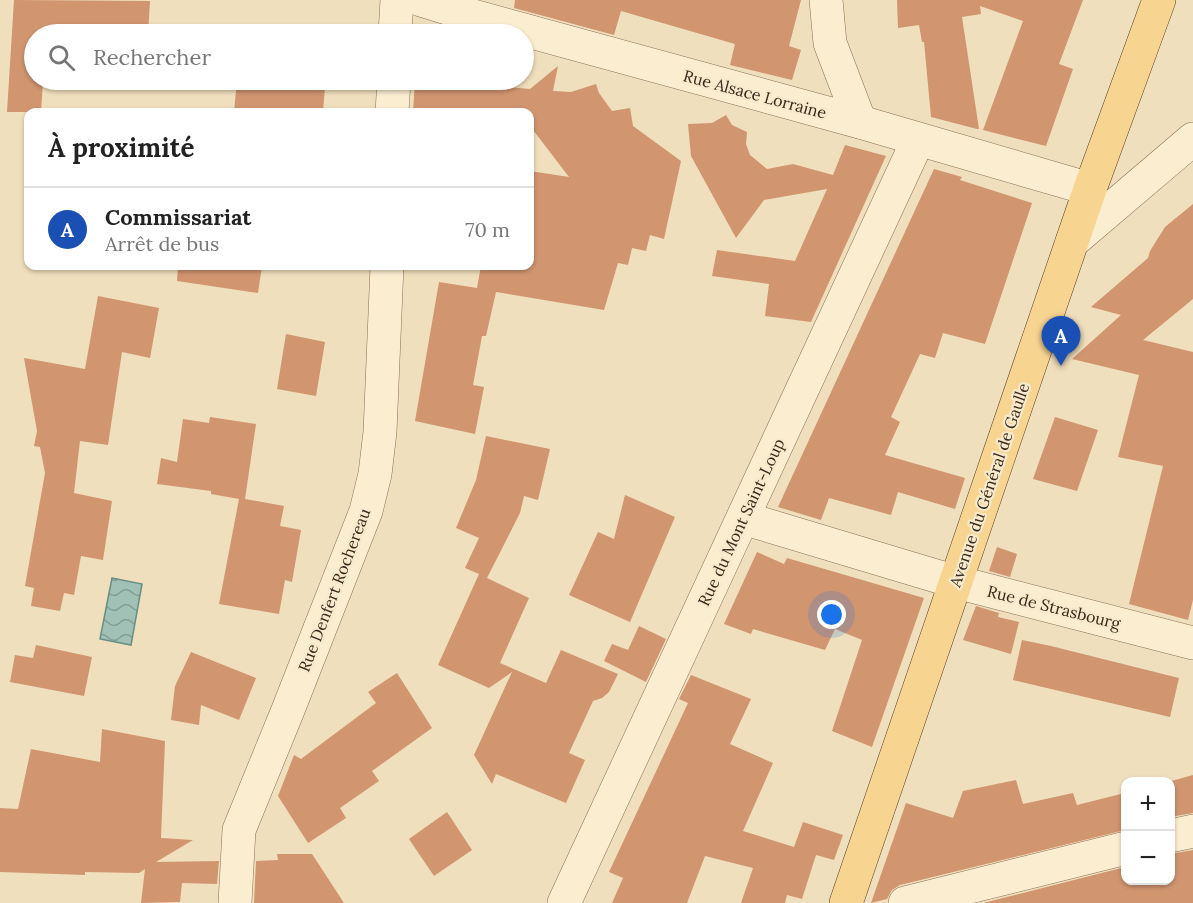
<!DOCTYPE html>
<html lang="fr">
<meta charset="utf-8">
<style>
:root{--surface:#fff;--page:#f6f6f6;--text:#222;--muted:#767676;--line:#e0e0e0;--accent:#d93025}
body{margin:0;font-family:Lora,serif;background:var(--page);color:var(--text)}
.controls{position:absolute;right:18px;bottom:18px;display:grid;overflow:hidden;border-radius:12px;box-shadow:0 2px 4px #0004}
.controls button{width:54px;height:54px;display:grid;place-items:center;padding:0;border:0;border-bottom:2px solid var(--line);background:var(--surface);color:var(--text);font:30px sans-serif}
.you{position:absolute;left:832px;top:615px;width:21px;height:21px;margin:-15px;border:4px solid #fff;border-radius:50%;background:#1a73e8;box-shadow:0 0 0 9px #1a73e833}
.badge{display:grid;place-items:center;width:39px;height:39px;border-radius:50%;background:var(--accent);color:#fff;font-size:20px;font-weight:700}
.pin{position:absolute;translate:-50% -50px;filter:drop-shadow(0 2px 3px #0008)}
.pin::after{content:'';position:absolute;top:32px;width:21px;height:18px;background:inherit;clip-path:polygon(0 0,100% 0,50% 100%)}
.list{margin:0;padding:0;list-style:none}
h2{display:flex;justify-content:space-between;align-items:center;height:78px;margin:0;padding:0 24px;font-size:26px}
h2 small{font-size:20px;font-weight:400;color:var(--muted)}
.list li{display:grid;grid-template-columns:39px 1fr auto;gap:18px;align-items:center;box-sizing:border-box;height:84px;padding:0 24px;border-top:2px solid var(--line)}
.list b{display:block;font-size:22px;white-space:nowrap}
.list p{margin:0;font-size:20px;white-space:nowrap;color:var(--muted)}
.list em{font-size:20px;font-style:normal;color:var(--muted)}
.icon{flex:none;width:33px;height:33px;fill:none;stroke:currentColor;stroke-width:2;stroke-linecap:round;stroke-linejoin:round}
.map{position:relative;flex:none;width:1193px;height:903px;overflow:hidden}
.search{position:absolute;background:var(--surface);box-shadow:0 2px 4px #0004;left:24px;top:24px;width:510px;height:66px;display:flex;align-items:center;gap:15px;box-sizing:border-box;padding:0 21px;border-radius:33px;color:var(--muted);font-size:22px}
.panel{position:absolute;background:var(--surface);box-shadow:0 2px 4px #0004;left:24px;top:108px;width:510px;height:162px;border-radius:12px}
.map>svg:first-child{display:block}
</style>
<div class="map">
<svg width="1193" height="903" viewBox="0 0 1193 903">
<defs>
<pattern id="water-waves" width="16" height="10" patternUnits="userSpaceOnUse" patternTransform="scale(1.5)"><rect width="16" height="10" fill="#a1c1b7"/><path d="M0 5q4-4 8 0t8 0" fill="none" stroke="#849d94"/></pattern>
</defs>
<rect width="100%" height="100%" fill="#f0dfbc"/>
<!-- water -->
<polygon fill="url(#water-waves)" stroke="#688f84" stroke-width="1.5" points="112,578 142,584 131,645 100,639"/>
<!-- building -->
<g fill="#d19570">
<polygon points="14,0 150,1 148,34 34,34 34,80 43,80 41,112 7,112"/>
<polygon points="515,0 801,0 789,46 801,50 792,80 730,65 735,44 621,11 614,35 514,8"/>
<polygon points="897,0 1083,0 1059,64 1073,69 1046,146 983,130 1023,21 980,6 981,14 962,17 979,129 977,129 931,117 924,42 922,42 919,25 898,28"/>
<polygon points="558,66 553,91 571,92 596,84 599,93 612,111 630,108 633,126 681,161 664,239 650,235 646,251 632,248 628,265 618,263 604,310 496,292 486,336 482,336 473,385 484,387 475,434 415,421 439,282 477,288 481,266 530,266 530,171 569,177 530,126 530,112 413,112 415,80 457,80 456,82 530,89"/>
<polygon points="237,80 282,80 282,83 325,87 323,112 234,112"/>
<polygon points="726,115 732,125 747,132 746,144 750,155 767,169 793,164 833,175 845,145 886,156 811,322 765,316 769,284 712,276 717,250 795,261 827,189 764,200 736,238 691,156 688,124 712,123"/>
<polygon points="934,169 962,177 960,180 1032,203 985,344 943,333 935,358 920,354 891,417 900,422 885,455 965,478 955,509 898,492 891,515 829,498 821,520 778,507"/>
<polygon points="1193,204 1193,299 1143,340 1193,352 1193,600 1188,620 1129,604 1163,466 1118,457 1139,375 1072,359 1121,315 1091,307 1148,258 1150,251 1165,227"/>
<polygon points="178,266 262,266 258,293 177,281"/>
<polygon points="98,296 159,308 150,358 122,352 108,445 80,441 74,493 112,501 103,560 81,556 74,595 64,593 60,611 31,606 34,588 25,586 45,473 40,447 34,446 37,431 24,358 85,369"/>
<polygon points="286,334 325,342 316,396 277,389"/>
<polygon points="210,417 256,424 245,499 284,506 280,526 301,530 292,582 285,580 279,614 219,604 239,499 211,494 211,491 157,484 161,458 177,462 183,419 209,423"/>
<polygon points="1055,417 1098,430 1077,491 1033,479"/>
<polygon points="486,436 550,449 538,500 524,496 520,513 487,578 529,598 500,663 546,683 561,650 618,674 609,692 602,698 593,701 569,753 585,760 566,803 496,774 492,784 474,755 512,672 489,688 438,665 479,574 465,568 479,538 456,528 476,480"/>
<polygon points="625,495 675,517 630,622 569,595 598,532 614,539"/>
<polygon points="997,547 1017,554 1010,577 989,571"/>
<polygon points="757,552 784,564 787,558 924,598 872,747 832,731 862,640 835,629 825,650 753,629 751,634 724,624"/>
<polygon points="976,606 999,613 998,617 1019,622 1011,654 963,640"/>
<polygon points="639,626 666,639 646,682 604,661 612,644 628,650"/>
<polygon points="1022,640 1051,646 1179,678 1170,717 1013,680"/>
<polygon points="36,645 92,657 84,696 10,682 15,655 33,658"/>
<polygon points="191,652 256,678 239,720 201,705 199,725 171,720 175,686"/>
<polygon points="397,673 432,728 372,771 379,781 340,808 346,818 308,843 278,796 294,755 301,759 376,703 368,692"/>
<polygon points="691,675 751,699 730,744 773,763 743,831 794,847 803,822 843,835 834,860 816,855 802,899 787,895 785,903 741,903 753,868 705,856 687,903 612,903 623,878 609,872 688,703 679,699"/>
<polygon points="102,729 165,741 161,838 193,840 156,862 219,861 217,884 182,883 180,902 141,903 145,869 139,873 85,872 85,875 0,872 0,808 18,809 31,749 100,762"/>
<polygon points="1193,775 1193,813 1170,817 1170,782 1168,782"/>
<polygon points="1016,780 1023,804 1073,793 1077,805 1125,793 1125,830 900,885 892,890 887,899 871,903 906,803 953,818 963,791"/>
<polygon points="447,812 472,850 434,876 409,839"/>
<polygon points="1193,850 1193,903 983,903 1125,867 1125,880 1170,880 1170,854"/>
<polygon points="277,854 312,854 344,903 254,903 256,861 278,860"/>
</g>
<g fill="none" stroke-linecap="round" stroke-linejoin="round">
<defs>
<g id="minor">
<polyline points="421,0 473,16 860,122 1090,189"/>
<polyline points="826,0 830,43 860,122"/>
<polyline points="395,34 397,0"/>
<polyline points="392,112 394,80"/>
<polyline points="1072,242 1193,139"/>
<polyline points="743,518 956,582 1193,643"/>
<polyline points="1170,836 1193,831"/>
<polyline points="235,903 239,830 288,710 366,511 375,474 380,432 387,266"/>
<polyline points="564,903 918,140"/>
<polyline points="905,903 1126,848"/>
</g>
<polyline id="major" points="846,903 1090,189 1159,0"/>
</defs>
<!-- minor casing -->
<use href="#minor" stroke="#896f55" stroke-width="34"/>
<!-- major casing -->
<use href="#major" stroke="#563d2a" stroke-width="34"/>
<!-- minor -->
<use href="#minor" stroke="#fbedd0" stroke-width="33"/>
<!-- major -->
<use href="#major" stroke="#f7d490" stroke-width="33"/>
</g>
<g text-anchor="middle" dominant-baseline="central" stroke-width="4.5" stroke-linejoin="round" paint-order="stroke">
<!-- street labels -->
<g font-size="16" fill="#37281b" stroke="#f7eacc">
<text transform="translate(755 94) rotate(15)">Rue Alsace Lorraine</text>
<text transform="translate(989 485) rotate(-71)">Avenue du Général de Gaulle</text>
<text transform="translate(741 522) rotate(-65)">Rue du Mont Saint-Loup</text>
<text transform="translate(334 590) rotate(-69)">Rue Denfert Rochereau</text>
<text transform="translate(1054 607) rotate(14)">Rue de Strasbourg</text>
</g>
</g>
</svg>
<div class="controls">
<button>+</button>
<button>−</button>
</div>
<div class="you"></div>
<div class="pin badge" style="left:1061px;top:366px;background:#1a4fb4">A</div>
<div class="search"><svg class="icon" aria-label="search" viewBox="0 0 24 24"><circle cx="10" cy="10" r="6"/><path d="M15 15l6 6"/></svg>Rechercher</div>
<section class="panel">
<h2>À proximité<small></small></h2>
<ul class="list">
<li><span class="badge" style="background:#1a4fb4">A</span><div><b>Commissariat</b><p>Arrêt de bus</p></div><em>70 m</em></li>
</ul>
</section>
</div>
